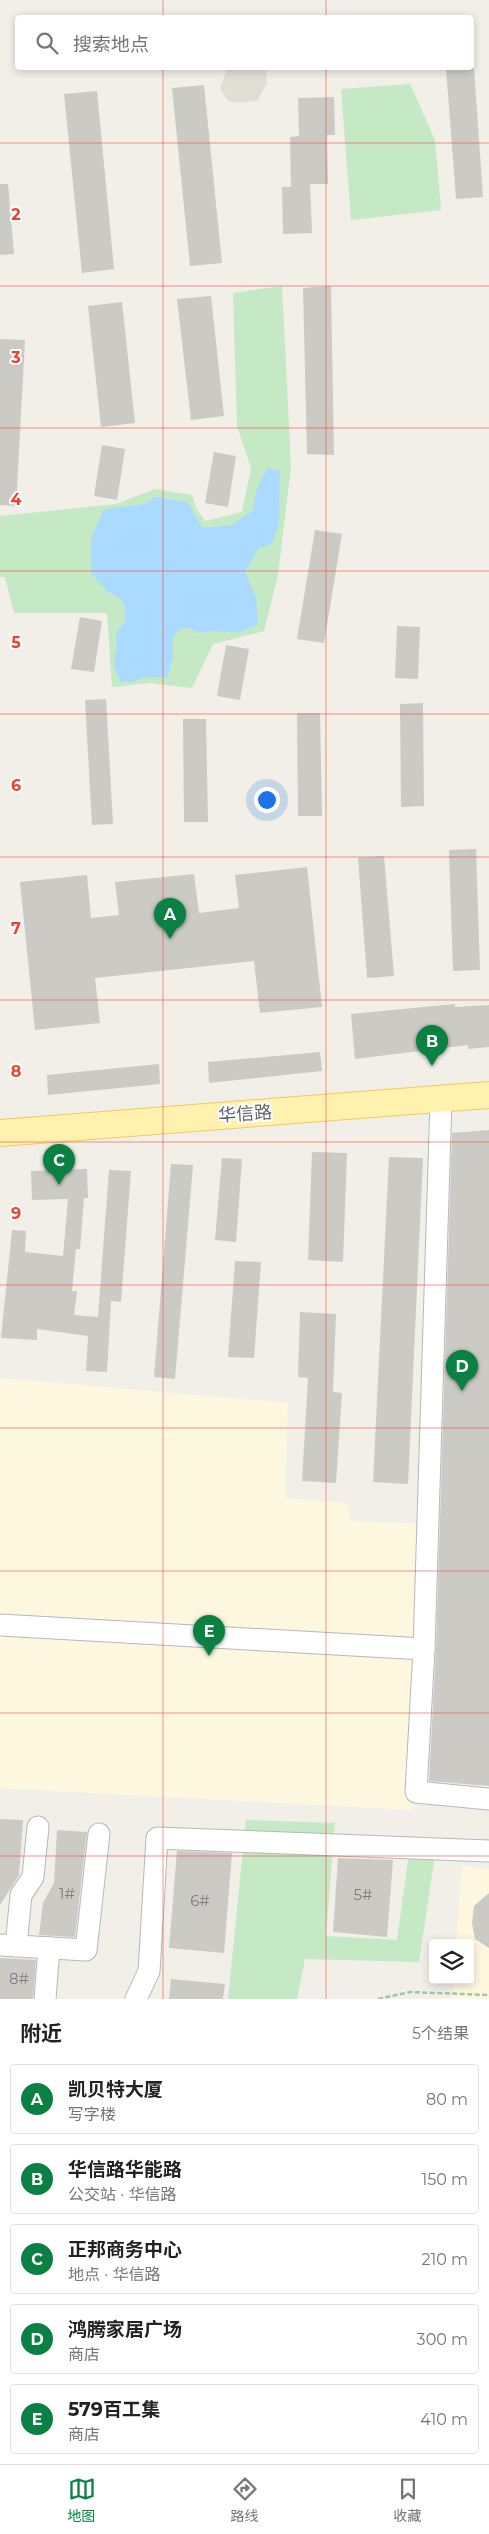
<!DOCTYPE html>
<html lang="zh">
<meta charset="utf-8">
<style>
:root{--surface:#fff;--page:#f2f2f2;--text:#222;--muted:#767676;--line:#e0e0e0;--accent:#0b8043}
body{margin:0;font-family:Montserrat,"Noto Sans SC",sans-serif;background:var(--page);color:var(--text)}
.controls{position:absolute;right:15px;bottom:15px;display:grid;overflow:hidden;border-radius:5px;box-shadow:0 2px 8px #0003}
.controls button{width:45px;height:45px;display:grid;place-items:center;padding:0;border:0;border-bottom:1px solid var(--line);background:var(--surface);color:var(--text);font:25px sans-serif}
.you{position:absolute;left:266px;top:799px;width:18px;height:18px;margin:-12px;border:4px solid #fff;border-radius:50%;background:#1a73e8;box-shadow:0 0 0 8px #1a73e833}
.badge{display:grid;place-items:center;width:32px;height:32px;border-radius:50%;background:var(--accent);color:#fff;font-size:16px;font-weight:700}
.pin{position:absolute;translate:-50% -41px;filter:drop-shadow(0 1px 2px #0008)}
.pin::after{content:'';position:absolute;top:26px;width:18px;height:15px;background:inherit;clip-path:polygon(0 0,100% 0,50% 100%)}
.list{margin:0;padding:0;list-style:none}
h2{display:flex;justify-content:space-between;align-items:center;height:65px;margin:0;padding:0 20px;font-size:21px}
h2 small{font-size:16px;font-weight:400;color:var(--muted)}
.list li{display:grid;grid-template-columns:32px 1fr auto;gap:15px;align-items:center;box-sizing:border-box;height:70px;margin:0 10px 10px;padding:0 10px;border:1px solid var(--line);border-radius:5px}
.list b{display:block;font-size:19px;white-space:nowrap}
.list p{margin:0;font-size:16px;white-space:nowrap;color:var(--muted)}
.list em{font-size:16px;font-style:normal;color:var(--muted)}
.icon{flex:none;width:28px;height:28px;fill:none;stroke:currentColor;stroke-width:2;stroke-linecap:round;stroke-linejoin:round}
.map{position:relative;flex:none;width:489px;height:1999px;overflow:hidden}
.search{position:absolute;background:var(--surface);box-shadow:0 2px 8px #0003;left:15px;right:15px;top:15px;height:55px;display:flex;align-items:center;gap:12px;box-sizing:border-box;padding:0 18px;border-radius:5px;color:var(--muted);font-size:19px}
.sheet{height:465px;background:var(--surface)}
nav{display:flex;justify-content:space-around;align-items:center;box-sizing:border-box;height:70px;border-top:1px solid var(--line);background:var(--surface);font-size:14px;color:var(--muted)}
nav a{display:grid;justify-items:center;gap:2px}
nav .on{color:var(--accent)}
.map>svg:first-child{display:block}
</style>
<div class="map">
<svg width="489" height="1999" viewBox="0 0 489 1999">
<rect width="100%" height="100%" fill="#f1efe8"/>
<!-- commercial -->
<g fill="#fef7e0">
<polygon points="0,1378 288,1403 285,1498 347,1503 350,1521 422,1524 412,1810 0,1788"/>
<polygon points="462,1866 489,1870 489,1894 474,1906 472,1923 475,1939 489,1948 489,1999 419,1999 452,1998 454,1980 470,1980 470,1943 456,1943"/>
</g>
<!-- education -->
<polygon fill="#e1ded6" points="227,68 265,68 267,82 258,100 242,103 228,101 220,89"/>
<!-- green -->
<g fill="#c5e8c5">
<polygon points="410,84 435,140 441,210 351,220 341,89"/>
<polygon points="282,286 291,467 278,575 264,631 213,644 192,688 150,683 112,687 107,613 14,613 5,577 0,577 0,516 116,504 155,489 192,495 196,508 205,521 242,512 251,468 237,426 233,293"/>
<polygon points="246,1820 335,1823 326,1936 397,1940 410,1846 436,1848 419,1962 305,1959 297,1999 228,1999"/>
</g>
<!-- water -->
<polygon fill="#aadaff" points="267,468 280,471 279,523 272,544 259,548 245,572 256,598 258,624 240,632 210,631 198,633 189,628 181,628 172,638 173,658 167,678 145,677 132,682 120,681 114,664 117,647 116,634 125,621 125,605 117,596 108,592 91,573 91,538 104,509 145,504 155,497 187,502 203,528 232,525 252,511 257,489"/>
<!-- building -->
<g fill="#cccac5">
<polygon points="446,68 474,68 483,197 456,199"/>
<polygon points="204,85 222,263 190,266 172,88"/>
<polygon points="97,91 114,269 82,273 64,94"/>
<polygon points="334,97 335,135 327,135 328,184 310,184 312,233 283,234 282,187 291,187 290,137 299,136 298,98"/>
<polygon points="0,184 8,184 14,254 0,255"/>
<polygon points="331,286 334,455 307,454 303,288"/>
<polygon points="211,296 224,416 191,420 177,299"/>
<polygon points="122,302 135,423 101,427 88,306"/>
<polygon points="0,339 25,340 16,506 0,505"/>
<polygon points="102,445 125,449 117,500 94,496"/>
<polygon points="214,452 236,456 228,507 205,503"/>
<polygon points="315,530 342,534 324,643 297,639"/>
<polygon points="80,617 102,621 94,672 71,669"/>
<polygon points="397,626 420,627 418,679 395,678"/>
<polygon points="226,645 249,649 240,700 217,696"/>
<polygon points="106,699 113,824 92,825 85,700"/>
<polygon points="423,703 424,806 401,807 400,704"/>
<polygon points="297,713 320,713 322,816 298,816"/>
<polygon points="183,719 206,719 208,822 184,822"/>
<polygon points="476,849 480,970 453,971 449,850"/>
<polygon points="384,856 394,976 367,978 358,858"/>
<polygon points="307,867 322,1007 260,1013 254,961 95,978 100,1023 35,1030 20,882 87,875 91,918 119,915 115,882 194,874 199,913 239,908 235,875"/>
<polygon points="455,1004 455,1007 489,1005 489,1047 468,1049 468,1045 355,1059 351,1014"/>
<polygon points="320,1052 322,1071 209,1083 208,1062"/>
<polygon points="159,1064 160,1084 48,1095 47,1075"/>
<polygon points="489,1130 489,1786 429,1781 436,1649 452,1133"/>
<polygon points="312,1152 347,1153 343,1262 308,1260"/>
<polygon points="389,1157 423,1158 408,1484 373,1482"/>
<polygon points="222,1158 242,1159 236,1242 215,1240"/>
<polygon points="171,1164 193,1165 175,1379 154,1377"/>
<polygon points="87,1169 88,1198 84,1198 80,1249 76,1249 72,1291 77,1291 74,1315 98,1317 109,1170 131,1171 121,1302 111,1301 107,1372 86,1371 88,1336 37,1329 37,1340 1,1338 12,1230 26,1231 25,1252 63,1256 68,1199 32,1200 31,1171"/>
<polygon points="235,1261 261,1262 254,1358 228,1357"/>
<polygon points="300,1312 336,1314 333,1392 342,1393 336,1483 302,1481 308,1378 298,1377"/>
<polygon points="0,1819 23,1820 19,1875 0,1905"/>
<polygon points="57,1830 87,1832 75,1937 39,1935 43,1903 54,1883"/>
<polygon points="177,1851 232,1853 224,1953 169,1948"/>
<polygon points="338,1858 393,1860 387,1937 333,1932"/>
<polygon points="489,1893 489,1948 475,1939 472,1923 474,1906"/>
<polygon points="0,1958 36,1960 33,1999 0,1999"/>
<polygon points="171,1979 225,1984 223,1999 169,1999"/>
</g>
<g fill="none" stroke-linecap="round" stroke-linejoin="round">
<defs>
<g id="minor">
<polyline points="441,1099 424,1649 416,1792 489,1799"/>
<polyline points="0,1625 424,1649"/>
<polyline points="0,1945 86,1950 99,1834"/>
<polyline points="16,1946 21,1895 33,1877 38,1827"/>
<polyline points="45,1999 49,1948"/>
<polyline points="136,1999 149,1971 157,1838 489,1851"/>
</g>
<polyline id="major" points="0,1133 489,1095"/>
</defs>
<!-- minor casing -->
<use href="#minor" stroke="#b5b8bc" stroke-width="23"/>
<!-- major casing -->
<use href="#major" stroke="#f2c960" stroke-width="28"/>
<!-- path -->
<polyline stroke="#9cc7a9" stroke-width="2.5" stroke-dasharray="5 2.5" stroke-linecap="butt" points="378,1999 410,1992 489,1995"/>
<!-- minor -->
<use href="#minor" stroke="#fff" stroke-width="21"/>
<!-- major -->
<use href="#major" stroke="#fff2af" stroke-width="26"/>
</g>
<!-- grid -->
<path fill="none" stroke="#ea4335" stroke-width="1" stroke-opacity="0.55" d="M163,0V18M326,0V18M163,68V1999M326,68V1999M0,143H489M0,286H489M0,428H489M0,571H489M0,714H489M0,857H489M0,1000H489M0,1142H489M0,1285H489M0,1428H489M0,1571H489M0,1713H489M0,1856H489"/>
<g text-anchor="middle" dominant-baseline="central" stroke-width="4" stroke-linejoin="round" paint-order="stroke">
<!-- number labels -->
<g font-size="15" fill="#7a7d7f">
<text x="67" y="1893">1#</text>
<text x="363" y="1894">5#</text>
<text x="200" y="1900">6#</text>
<text x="19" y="1978">8#</text>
</g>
<!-- street labels -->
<g font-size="18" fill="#5f6368" stroke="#fff">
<text transform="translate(245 1114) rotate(-4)">华信路</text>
</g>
</g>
<g font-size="16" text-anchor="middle" font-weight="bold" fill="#ea4335" stroke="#fff" stroke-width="4" stroke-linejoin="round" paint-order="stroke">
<text x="16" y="220">2</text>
<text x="16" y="363">3</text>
<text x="16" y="505">4</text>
<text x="16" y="648">5</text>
<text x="16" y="791">6</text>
<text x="16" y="934">7</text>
<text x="16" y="1077">8</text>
<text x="16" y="1219">9</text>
</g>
</svg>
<div class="controls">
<button><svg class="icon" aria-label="layers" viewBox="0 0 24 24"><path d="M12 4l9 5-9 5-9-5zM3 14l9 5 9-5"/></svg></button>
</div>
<div class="you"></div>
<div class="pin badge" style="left:170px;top:939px">A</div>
<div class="pin badge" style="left:432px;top:1066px">B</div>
<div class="pin badge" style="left:59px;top:1185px">C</div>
<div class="pin badge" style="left:462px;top:1391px">D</div>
<div class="pin badge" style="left:209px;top:1656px">E</div>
<div class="search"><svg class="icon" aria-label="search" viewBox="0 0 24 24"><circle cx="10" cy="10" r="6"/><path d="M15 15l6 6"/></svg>搜索地点</div>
</div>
<section class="sheet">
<h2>附近<small>5个结果</small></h2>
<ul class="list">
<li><span class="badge">A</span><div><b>凯贝特大厦</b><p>写字楼</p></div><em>80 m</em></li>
<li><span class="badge">B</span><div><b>华信路华能路</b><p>公交站 · 华信路</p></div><em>150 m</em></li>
<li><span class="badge">C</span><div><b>正邦商务中心</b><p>地点 · 华信路</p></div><em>210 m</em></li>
<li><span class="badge">D</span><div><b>鸿腾家居广场</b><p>商店</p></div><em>300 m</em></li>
<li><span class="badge">E</span><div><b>579百工集</b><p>商店</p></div><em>410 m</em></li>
</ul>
</section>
<nav>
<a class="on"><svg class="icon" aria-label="map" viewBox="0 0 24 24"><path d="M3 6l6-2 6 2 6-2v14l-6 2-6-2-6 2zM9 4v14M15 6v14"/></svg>地图</a>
<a><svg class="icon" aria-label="directions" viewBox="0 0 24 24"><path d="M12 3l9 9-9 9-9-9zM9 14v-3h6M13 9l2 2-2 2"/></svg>路线</a>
<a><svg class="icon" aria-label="saved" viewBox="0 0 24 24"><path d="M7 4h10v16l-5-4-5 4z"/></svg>收藏</a>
</nav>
